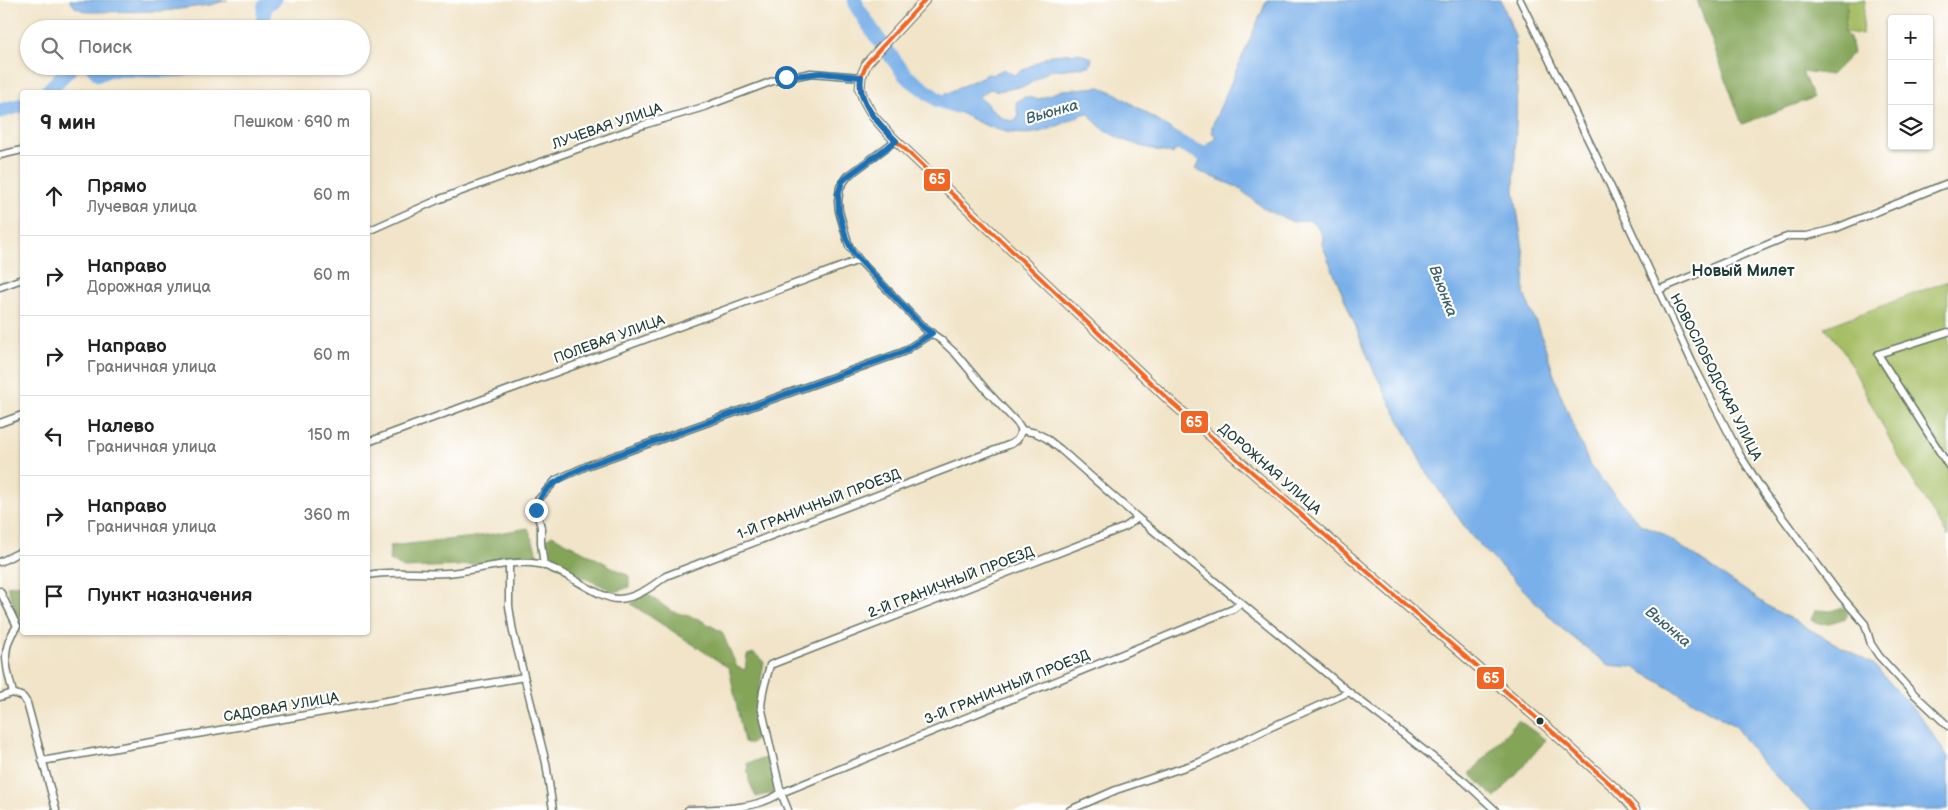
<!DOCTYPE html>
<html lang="ru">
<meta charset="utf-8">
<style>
:root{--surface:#fff;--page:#f6f6f6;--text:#222;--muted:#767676;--line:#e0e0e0}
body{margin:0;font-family:"Balsamiq Sans",sans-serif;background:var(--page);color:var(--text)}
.controls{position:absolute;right:15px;top:15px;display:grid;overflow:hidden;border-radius:5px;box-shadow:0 1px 4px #0004}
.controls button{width:45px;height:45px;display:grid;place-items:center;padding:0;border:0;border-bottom:1px solid var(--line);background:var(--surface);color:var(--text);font:25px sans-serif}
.stop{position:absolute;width:15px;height:15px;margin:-11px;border:4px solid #1f6fb2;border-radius:50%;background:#fff}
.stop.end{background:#1f6fb2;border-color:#fff;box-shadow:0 1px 5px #0008}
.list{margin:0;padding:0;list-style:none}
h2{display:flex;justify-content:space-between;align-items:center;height:65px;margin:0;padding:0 20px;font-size:21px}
h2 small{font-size:16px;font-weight:400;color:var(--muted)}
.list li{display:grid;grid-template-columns:32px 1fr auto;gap:15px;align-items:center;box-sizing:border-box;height:80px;padding:0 20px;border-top:1px solid var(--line)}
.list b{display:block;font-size:19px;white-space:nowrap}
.list p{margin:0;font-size:16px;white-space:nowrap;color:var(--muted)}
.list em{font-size:16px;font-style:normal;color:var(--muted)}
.icon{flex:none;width:28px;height:28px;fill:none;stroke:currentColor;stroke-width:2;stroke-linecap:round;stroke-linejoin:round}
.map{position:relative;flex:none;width:1948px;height:810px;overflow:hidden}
.search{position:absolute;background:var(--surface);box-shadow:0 1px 4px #0004;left:20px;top:20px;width:350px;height:55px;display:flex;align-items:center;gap:12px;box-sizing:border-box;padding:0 18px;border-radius:28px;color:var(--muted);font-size:19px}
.panel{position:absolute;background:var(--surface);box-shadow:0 1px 4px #0004;left:20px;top:90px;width:350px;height:545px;border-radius:5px}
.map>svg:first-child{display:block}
</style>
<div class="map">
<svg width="1948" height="810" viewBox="0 0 1948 810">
<rect width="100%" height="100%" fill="#fff"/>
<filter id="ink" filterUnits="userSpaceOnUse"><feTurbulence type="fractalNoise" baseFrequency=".02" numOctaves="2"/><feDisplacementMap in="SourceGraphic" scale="10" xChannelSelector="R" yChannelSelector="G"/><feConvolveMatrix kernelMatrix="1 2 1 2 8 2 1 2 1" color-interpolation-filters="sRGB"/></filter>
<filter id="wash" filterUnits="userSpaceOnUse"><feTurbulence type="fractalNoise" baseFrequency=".0096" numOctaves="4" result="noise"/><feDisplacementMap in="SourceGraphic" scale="20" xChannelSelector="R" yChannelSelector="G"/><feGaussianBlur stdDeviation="1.12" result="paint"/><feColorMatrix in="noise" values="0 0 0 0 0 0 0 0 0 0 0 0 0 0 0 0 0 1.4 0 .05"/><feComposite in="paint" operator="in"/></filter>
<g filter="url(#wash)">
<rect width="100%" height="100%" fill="#f1e4c8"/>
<!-- green -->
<g fill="#a5bd63" stroke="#627d4c">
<polygon points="1848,0 1865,0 1862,34 1844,32"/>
<polygon points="1948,281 1948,537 1902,463 1845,353 1825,327"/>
</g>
<!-- forest -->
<g fill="#84a459" stroke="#527046">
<polygon points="1697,0 1848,0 1844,32 1850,38 1853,53 1831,75 1802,71 1813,98 1742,124"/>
<polygon points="528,528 539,558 523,557 457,566 404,568 389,560 390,546 474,537"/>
<polygon points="552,535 629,576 629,587 615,592 552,563 545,540"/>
<polygon points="22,584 22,617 19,618 7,586"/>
<polygon points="646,593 671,611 699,619 722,632 737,667 745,670 747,655 754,653 764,662 756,708 760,736 751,744 744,742 729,668 631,604"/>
<path d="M1840,608L1845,609L1848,613L1846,618C1835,621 1821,628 1811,620L1815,610L1831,611Z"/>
<polygon points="1518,720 1546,740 1495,798 1470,774"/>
<polygon points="766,758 773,779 773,793 756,797 749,781 747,763"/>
</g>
<!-- water -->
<g fill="#7ab0e9" stroke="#4c768e">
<polygon points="69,0 228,0 210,5 164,11 87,12 75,7"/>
<polygon points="1267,0 1501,0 1515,36 1517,91 1514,190 1525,262 1524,294 1542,337 1558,388 1590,466 1640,524 1661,533 1771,608 1874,665 1920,716 1948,757 1948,810 1812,810 1795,796 1759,759 1735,726 1633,667 1608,665 1561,628 1472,537 1426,472 1373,369 1322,244 1323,236 1316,224 1308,220 1293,222 1265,209 1237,187 1196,170 1200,160 1195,157 1199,147 1207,146 1208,143 1214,140 1216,137 1212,132 1212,126"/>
<path d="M1078,53L1092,58L1090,66L1049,71L1026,86L998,91L990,89L978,97C994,106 995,121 1016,121L1018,116L1016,102L1025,97L1039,99L1062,90L1100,87L1115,93L1180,135V137L1188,142L1183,151L1175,150L1173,154C1147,148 1103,139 1089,113H1086C1072,119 1058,127 1043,131C1006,142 969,118 938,100L941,96L988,74L992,75L1004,69L1014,75L1050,55Z"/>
</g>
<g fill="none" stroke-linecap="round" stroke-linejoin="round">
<!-- river -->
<g stroke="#7ab0e9" stroke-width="15">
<polyline points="855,0 857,7 876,36 906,76 938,100 956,106"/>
<polyline points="258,29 263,24 265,5 274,0"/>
<polyline points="92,66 99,74 110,69 163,70 184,69 196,66"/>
<polyline points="216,66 226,66"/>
<polyline points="47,92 72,66"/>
<polyline points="0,111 22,105"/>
<polyline points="1167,137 1216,160"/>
</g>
</g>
</g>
<g filter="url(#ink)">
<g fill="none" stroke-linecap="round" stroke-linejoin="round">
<defs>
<g id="minor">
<polyline points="1520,0 1601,166 1692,362 1740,455 1765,494 1840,595 1865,624 1871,644 1879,656 1912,692 1948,726"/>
<polyline points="895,141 848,176 840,187 838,201 839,211 849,246 859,260 924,328 941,340 956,354 987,391 1019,425 1022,430"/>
<polyline points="0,155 22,150"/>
<polyline points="368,231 440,199 643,125 704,107 773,81 811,73 861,77"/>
<polyline points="0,287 22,279"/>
<polyline points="1658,290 1781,239 1790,236 1807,236 1834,229 1948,183"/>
<polyline points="1948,332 1878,354 1948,465"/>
<polyline points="0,423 22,415"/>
<polyline points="1022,430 1036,433 1046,438 1060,449 1138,518 1241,603 1349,692 1465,782 1495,810"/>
<polyline points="368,442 859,260"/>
<polyline points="0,562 22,551"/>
<polyline points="509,565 509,606 513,632 546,763 553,810"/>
<polyline points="544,566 541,543 541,527 536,510 538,500 556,480 589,465 903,352 932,333"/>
<path d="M368,575C394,570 421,575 448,573C477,571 509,559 539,564C565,569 598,599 618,599C635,599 653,586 666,576L1011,444L1017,440L1022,430"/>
<polyline points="0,591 17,626"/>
<path d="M17,626C0,649 6,666 13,693L23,697L27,703L56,810"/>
<polyline points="0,697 13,693"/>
<polyline points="42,761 524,677"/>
<path d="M688,810C719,809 755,810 781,793L1233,609L1241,603"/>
<polyline points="788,810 781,793 761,706 763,691 770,665 1125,527 1138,518"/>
<polyline points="1070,810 1116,790 1200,762 1269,728 1349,692"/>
</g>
<polyline id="secondary" points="925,0 867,63 861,77 860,89 864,100 873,116 888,133 1171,402 1555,734 1617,790 1635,810"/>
</defs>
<!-- minor casing -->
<use href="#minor" stroke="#687768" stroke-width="9"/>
<!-- secondary casing -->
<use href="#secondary" stroke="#687768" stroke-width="11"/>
<!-- minor -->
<use href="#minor" stroke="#fff" stroke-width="6"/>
<!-- secondary -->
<use href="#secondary" stroke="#fde5c5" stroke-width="9"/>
<defs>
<polyline id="bus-1" points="925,0 867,63 861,77 860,89 864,100 873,116 888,133 1171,402 1555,734 1617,790 1635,810"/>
</defs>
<!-- bus-1 casing -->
<use href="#bus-1" stroke="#fff" stroke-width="8"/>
<!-- bus-1 -->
<use href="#bus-1" stroke="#f26522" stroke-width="4"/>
</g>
</g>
<g fill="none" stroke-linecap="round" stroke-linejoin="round" filter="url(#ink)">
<!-- route -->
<path stroke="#1f6fb2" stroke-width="6" d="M536,510C541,484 568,475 589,465L903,352L932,333L924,328L854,254L846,238L839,212L838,194L842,182L848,176L896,141C879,124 857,103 861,77L820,73L786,77"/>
</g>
<!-- markers -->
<circle fill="#1f3d34" stroke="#fff" stroke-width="2" cx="1540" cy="721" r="4.5"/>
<g text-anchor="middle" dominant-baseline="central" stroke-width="4.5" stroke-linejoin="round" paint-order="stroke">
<!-- street labels -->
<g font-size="14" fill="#1f3d34" stroke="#fff">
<text transform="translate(607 126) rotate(-19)">ЛУЧЕВАЯ УЛИЦА</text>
<text transform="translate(609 339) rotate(-20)">ПОЛЕВАЯ УЛИЦА</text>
<text transform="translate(1716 377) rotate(63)">НОВОСЛОБОДСКАЯ УЛИЦА</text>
<text transform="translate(1270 469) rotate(41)">ДОРОЖНАЯ УЛИЦА</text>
<text transform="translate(819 504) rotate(-21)">1-Й ГРАНИЧНЫЙ ПРОЕЗД</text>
<text transform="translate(951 582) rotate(-21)">2-Й ГРАНИЧНЫЙ ПРОЕЗД</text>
<text transform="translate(1007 687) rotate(-22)">3-Й ГРАНИЧНЫЙ ПРОЕЗД</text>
<text transform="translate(281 707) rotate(-10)">САДОВАЯ УЛИЦА</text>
</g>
<!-- water labels -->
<g font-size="15" font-style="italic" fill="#3a606a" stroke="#fff">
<text transform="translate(1052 112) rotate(-16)">Вьюнка</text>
<text transform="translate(1443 291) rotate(69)">Вьюнка</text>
<text transform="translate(1668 627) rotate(40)">Вьюнка</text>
</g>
<!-- quarter labels -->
<g font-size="16" font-weight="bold" fill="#1f3d34" stroke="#fff">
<text x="1743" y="271">Новый Милет</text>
</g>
</g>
<g stroke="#fff" stroke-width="2">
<rect x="923" y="168" width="28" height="24" rx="5" fill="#f26522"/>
<rect x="1180" y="410" width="29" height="24" rx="5" fill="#f26522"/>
<rect x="1476" y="666" width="29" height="24" rx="5" fill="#f26522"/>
</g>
<g font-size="14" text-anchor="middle" font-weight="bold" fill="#fff">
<text x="937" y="184">65</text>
<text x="1194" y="427">65</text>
<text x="1491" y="683">65</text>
</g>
</svg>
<div class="controls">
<button>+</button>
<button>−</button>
<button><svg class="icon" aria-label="layers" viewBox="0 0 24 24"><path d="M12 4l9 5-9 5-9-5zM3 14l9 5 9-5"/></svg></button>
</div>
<div class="stop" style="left:786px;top:77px"></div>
<div class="stop end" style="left:536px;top:510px"></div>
<div class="search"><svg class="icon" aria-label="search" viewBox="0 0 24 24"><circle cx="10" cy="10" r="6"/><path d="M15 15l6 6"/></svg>Поиск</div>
<section class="panel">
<h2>9 мин<small>Пешком · 690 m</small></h2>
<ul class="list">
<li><svg class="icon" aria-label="ahead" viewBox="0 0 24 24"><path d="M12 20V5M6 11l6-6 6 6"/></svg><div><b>Прямо</b><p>Лучевая улица</p></div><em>60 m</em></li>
<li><svg class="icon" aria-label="right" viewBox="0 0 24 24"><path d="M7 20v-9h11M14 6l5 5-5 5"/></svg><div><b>Направо</b><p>Дорожная улица</p></div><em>60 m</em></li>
<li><svg class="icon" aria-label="right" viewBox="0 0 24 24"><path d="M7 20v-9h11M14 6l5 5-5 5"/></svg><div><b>Направо</b><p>Граничная улица</p></div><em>60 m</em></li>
<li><svg class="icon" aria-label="left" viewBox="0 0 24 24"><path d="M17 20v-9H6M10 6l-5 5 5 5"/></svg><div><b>Налево</b><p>Граничная улица</p></div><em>150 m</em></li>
<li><svg class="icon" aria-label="right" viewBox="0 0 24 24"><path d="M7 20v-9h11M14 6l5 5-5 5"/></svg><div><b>Направо</b><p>Граничная улица</p></div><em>360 m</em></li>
<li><svg class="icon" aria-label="arrive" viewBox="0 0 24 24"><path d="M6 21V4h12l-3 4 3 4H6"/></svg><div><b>Пункт назначения</b></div></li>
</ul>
</section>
</div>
